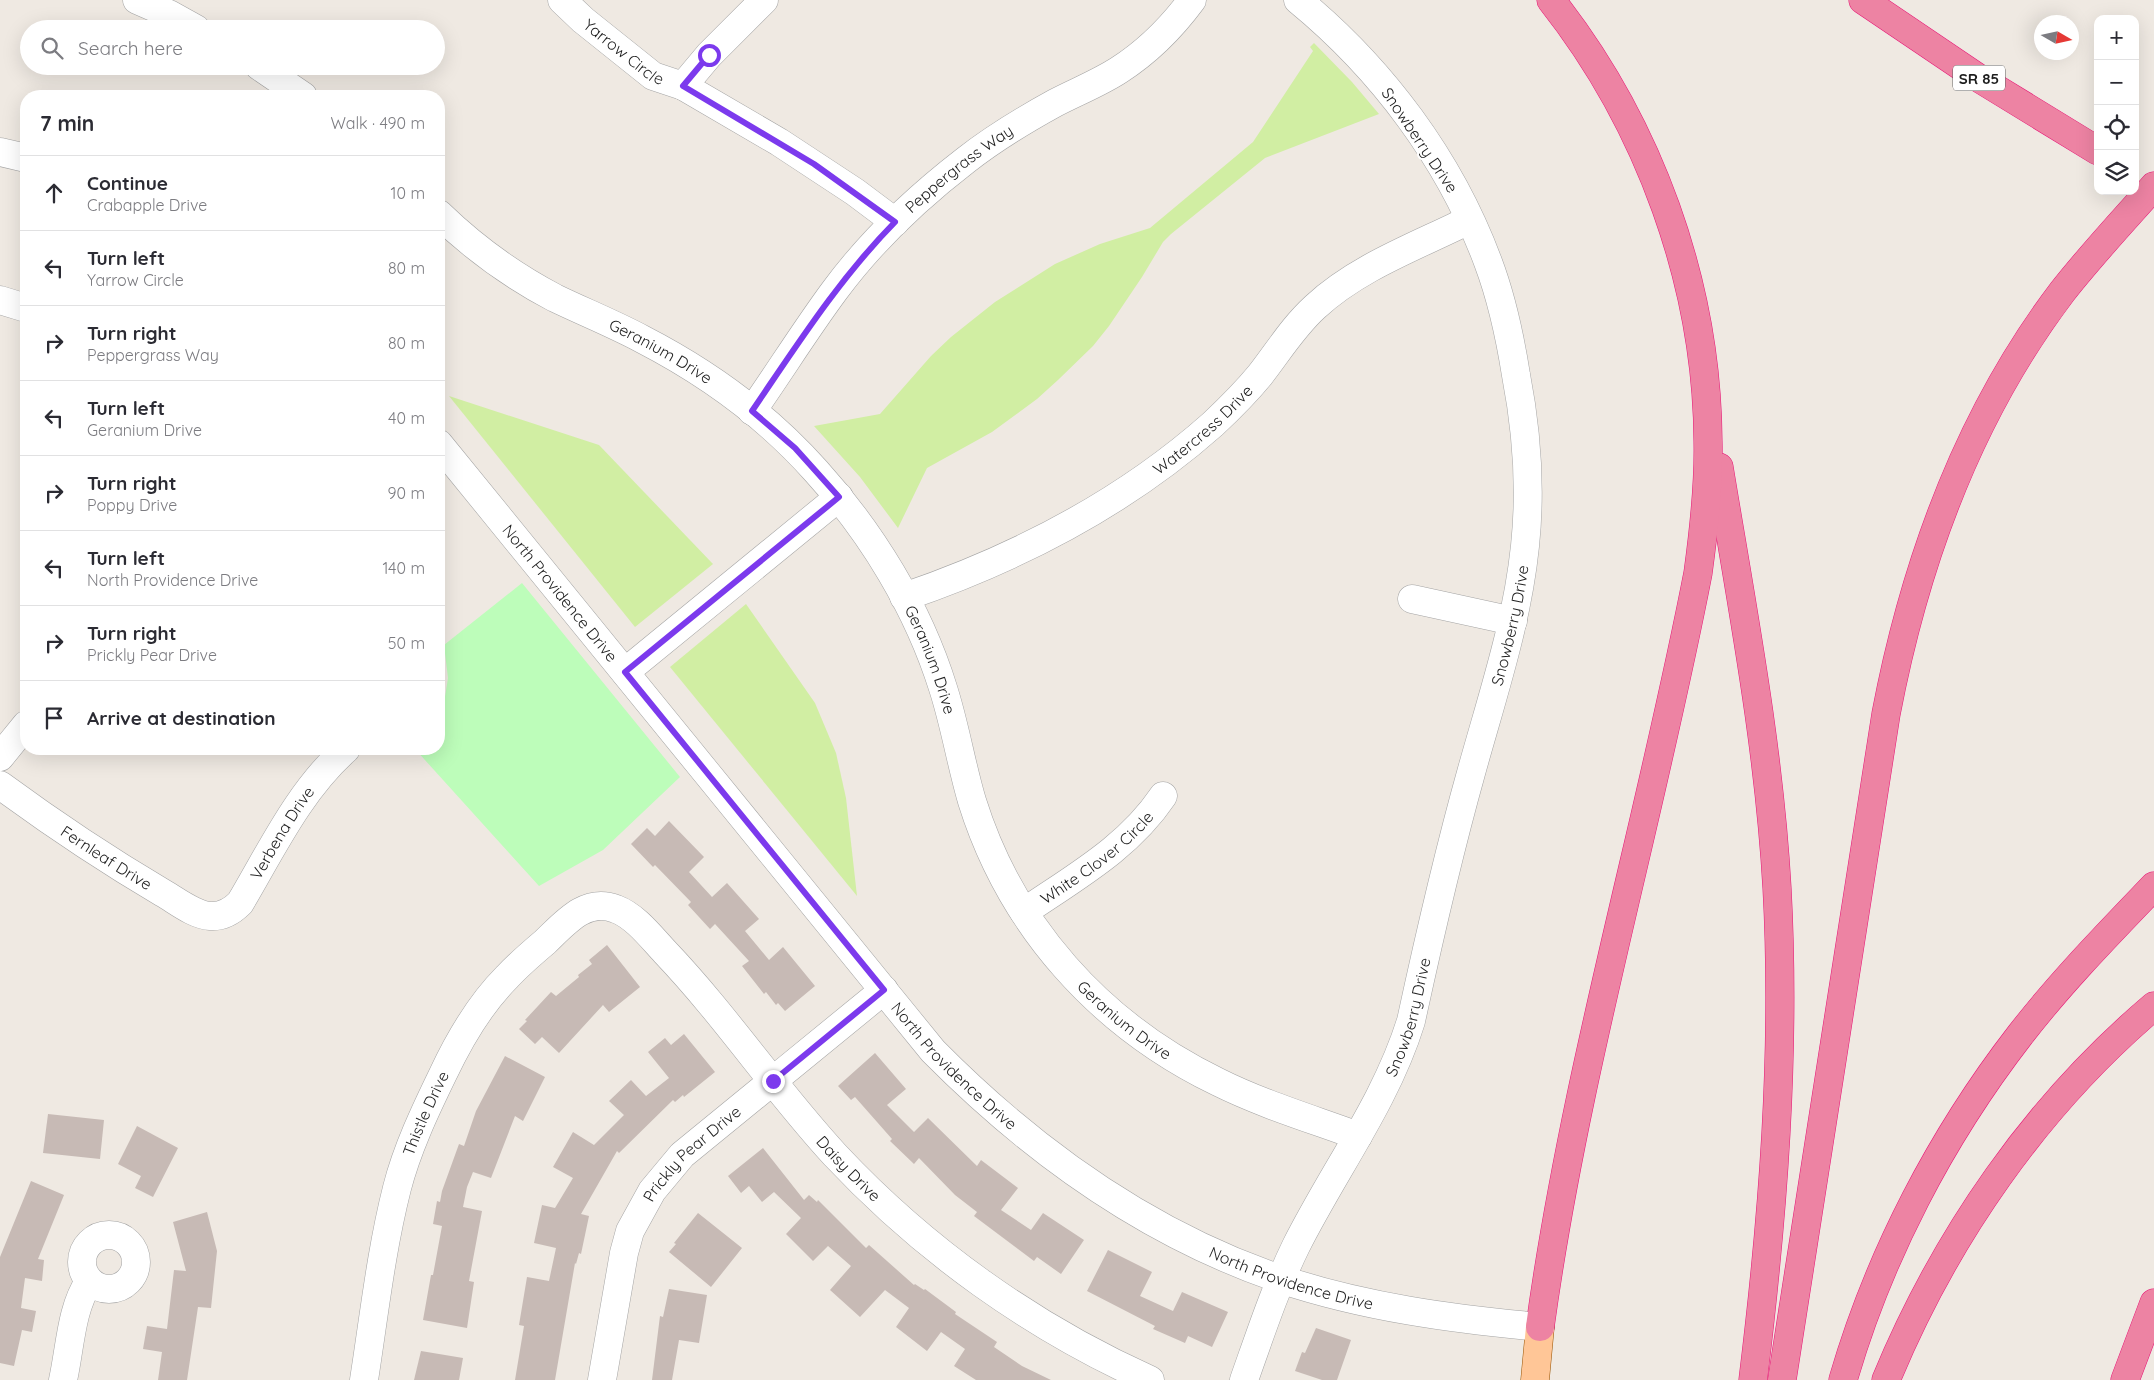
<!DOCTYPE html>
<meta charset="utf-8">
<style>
:root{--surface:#fff;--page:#f2f2f3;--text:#2b2b33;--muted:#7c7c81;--line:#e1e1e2}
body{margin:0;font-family:Quicksand,sans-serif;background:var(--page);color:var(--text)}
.controls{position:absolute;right:15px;top:15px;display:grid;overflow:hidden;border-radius:10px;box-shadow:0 5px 20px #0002}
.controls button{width:45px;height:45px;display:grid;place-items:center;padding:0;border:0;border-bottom:1px solid var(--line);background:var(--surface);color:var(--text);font:25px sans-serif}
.compass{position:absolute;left:2034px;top:15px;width:45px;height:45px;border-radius:50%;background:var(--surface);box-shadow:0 5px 20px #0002;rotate:99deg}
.stop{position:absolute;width:15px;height:15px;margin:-11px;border:4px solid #7c3aed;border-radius:50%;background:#fff}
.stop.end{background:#7c3aed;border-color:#fff;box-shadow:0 1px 5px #0008}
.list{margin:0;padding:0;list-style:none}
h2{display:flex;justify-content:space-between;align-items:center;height:65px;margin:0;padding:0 20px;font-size:21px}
h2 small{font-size:16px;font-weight:400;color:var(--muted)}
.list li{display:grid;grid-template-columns:32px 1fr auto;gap:15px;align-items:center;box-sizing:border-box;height:75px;padding:0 20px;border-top:1px solid var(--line)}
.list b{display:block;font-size:19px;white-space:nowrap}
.list p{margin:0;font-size:16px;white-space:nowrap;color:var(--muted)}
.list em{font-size:16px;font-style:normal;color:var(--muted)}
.icon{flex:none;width:28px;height:28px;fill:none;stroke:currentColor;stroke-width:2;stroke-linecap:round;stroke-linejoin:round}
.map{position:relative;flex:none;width:2154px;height:1380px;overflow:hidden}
.search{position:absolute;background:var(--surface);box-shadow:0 5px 20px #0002;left:20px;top:20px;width:425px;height:55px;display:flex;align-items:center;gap:12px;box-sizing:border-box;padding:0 18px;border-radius:28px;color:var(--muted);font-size:19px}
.panel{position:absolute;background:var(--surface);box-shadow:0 5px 20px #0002;left:20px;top:90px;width:425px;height:665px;border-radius:20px}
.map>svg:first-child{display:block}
</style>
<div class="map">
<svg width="2154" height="1380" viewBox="0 0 2154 1380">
<rect width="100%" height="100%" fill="#efe9e2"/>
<!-- grass -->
<g fill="#d1eea3">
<polygon points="1314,43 1352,82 1379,114 1265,158 1171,234 1163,242 1142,277 1109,326 1093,346 1058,380 1037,399 992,432 927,468 898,528 860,477 814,426 880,414 931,356 951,337 995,302 1055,264 1100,244 1150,228 1253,142 1313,51 1310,47"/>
<polygon points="449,396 599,445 713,564 635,627"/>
<polygon points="746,604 815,703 836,753 846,798 857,896 670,667"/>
</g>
<!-- park -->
<polygon fill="#bdfdba" points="522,583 680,777 603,850 539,886 415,749 439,749 439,709 444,703 448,678 444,645"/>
<!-- building -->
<g fill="#c7bab5">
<polygon points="669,821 704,857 689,872 712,897 727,883 759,919 745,931 769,960 783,947 815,986 785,1011 778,1003 776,1005 766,992 764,994 742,966 749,961 715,924 710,929 688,905 691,902 655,865 653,867 631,844 647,828 655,836"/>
<polygon points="607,945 640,987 609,1012 603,1005 559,1053 542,1037 535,1044 519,1029 527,1021 525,1020 551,992 556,996 579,977 578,975 592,964 589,960"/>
<polygon points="684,1034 715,1072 684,1097 683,1095 675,1102 673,1100 619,1153 617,1151 581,1214 589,1216 581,1254 579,1253 576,1264 575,1263 555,1380 515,1380 524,1326 519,1325 527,1277 549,1281 556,1248 534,1243 542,1205 555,1208 573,1178 553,1167 573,1132 594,1145 624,1115 609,1101 631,1080 646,1096 669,1078 648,1052 665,1038 671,1045"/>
<polygon points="875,1053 906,1089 887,1105 914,1132 928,1118 977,1166 981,1160 1018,1188 1001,1210 1031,1230 1043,1213 1084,1240 1061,1274 1037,1257 1034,1261 974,1216 977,1212 955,1195 919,1158 914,1164 890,1141 892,1139 855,1097 851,1100 838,1086"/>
<polygon points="505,1056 545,1077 523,1121 515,1116 491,1178 473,1172 467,1187 463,1207 482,1211 469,1281 474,1282 467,1328 423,1320 431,1275 433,1275 442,1226 433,1224 437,1201 440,1202 442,1191 459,1144 464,1146 476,1111"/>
<polygon points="48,1114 104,1120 100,1159 43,1153"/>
<polygon points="137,1126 178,1148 153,1197 135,1188 141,1176 118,1164"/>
<polygon points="763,1148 804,1200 809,1195 817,1202 818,1200 866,1248 869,1245 914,1285 915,1284 924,1290 925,1289 956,1312 955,1314 997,1342 994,1347 1022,1366 1051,1380 976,1380 954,1366 965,1349 941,1332 927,1351 896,1327 909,1308 885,1290 860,1317 830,1290 851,1266 828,1246 813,1261 786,1234 801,1218 774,1192 762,1202 749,1186 741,1193 728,1176"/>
<polygon points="31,1181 64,1195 38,1259 44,1260 42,1281 25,1278 21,1308 36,1311 32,1332 22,1330 14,1366 0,1363 0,1257"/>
<polygon points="207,1212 217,1251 211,1308 198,1307 187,1380 158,1380 162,1352 143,1349 147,1326 167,1329 174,1270 186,1271 173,1222"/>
<polygon points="698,1213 742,1248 711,1287 669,1252 676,1244 674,1243"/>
<polygon points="1108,1250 1152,1272 1140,1296 1173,1311 1182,1292 1228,1312 1212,1347 1188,1336 1185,1343 1153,1329 1155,1326 1087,1291"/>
<polygon points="669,1289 707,1295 699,1343 679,1340 672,1380 652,1380 660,1316 663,1317"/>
<polygon points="1316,1328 1351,1340 1337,1380 1322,1380 1295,1371 1302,1352 1305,1353"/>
<polygon points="421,1351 463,1358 459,1380 414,1380"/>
</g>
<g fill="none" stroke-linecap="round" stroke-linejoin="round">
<defs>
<g id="minor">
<polyline points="137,0 169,14 196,29"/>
<path id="s1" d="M562,0L583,20L653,76L683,86L779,142L855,192L895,222"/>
<polyline points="259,66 303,96"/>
<polyline points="683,86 709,55 764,0"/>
<polyline points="0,152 26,158"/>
<path id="s2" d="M439,214C473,247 513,276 555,298C584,312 614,324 642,339C706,372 768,417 816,471C872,533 918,608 943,688C955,725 961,764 972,801C1011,926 1100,1025 1218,1082C1262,1104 1312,1119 1358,1136"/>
<polyline points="0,300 26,308"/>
<path id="s3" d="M752,411C780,371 806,329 835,290C872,240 918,197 966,160C994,138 1024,120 1055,103C1076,92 1099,83 1119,70C1147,52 1172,27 1192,0"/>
<path id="s4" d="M439,444L933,1051C1031,1150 1146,1233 1280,1279C1364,1307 1452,1319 1540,1327"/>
<path id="s5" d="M904,597C1018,558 1123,504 1213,424C1229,409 1246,392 1260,375C1278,352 1293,327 1315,307C1358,267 1417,246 1469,220"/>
<polyline points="1412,599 1513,621"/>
<polyline points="625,672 839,497"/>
<polyline points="0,757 26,725"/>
<path id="s6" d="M0,785C53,824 107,860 163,893C177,901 194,915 210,916C223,917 232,911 240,903C272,849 299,791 346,749"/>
<path id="s7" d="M1024,912C1075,877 1128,848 1163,796"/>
<circle cx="109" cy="1262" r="27"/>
<path d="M63,1380C70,1349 71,1308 89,1282"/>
<path id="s8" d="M364,1380C374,1316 381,1251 397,1188C407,1149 425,1111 443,1074C459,1040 480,1004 507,977C519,964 532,953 545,942C565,923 586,897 616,909C635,916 651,937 665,952C726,1016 775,1090 835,1155C924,1250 1032,1327 1150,1380"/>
<path id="s9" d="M602,1380L624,1253L630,1231L652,1191L682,1155L884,990"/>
<path id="s10" d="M1244,1380C1260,1335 1275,1289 1296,1246C1334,1170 1386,1102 1411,1021C1429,938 1448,855 1471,773C1492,697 1517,624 1525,546C1531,489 1527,432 1516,375C1510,337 1502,299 1488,262C1450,160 1382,69 1298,0"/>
</g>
<polyline id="major" points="1535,1380 1540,1327"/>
<g id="highway">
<polyline points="1863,0 1977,77 2098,151"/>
<path d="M1719,467C1742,607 1769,746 1777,888C1786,1052 1773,1217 1753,1380"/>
<path d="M1540,1327C1575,1072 1649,826 1698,573C1704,529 1709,486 1708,441C1707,283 1649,124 1551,0"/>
<path d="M1782,1380L1886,714C1915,562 1968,416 2062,292C2091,255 2123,221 2154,186"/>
<path d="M1843,1380C1879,1256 1941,1137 2020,1035C2061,982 2108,934 2154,886"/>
<path d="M1886,1380C1945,1237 2036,1106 2154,1006"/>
<polyline points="2125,1380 2154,1303"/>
</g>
</defs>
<!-- minor casing -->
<use href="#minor" stroke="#a4a4a4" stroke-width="29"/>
<!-- major casing -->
<use href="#major" stroke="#965200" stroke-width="29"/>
<!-- highway casing -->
<use href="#highway" stroke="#e61676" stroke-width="29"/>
<!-- minor -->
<use href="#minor" stroke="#fff" stroke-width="28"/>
<!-- major -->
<use href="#major" stroke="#ffc697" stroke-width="28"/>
<!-- highway -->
<use href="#highway" stroke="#ed83a3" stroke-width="28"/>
</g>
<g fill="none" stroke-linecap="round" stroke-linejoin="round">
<!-- route -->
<path stroke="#7c3aed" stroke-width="6" d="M709,55L683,86L814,164L895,222C839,279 797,345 752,411L795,448L839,497L625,672L884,990L773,1081"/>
</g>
<g text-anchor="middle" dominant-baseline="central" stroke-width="4" stroke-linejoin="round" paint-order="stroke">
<!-- shield labels -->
<rect fill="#fff" stroke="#616161" stroke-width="1" x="1953" y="65.5" width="52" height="25" rx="4"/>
<g font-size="15" font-weight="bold" fill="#1d1d1d">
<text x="1979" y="78">SR 85</text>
</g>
<!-- street labels -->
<g font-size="16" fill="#1d1d1d" stroke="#fff">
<text stroke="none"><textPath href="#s1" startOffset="81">Yarrow Circle</textPath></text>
<text transform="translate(1420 140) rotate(56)">Snowberry Drive</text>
<text stroke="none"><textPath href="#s3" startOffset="321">Peppergrass Way</textPath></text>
<text stroke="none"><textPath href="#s2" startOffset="262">Geranium Drive</textPath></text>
<text stroke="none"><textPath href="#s5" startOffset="345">Watercress Drive</textPath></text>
<text stroke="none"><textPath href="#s4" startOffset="192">North Providence Drive</textPath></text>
<text stroke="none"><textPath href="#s10" startOffset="805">Snowberry Drive</textPath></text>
<text stroke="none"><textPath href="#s2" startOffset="682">Geranium Drive</textPath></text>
<text stroke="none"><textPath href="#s6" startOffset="364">Verbena Drive</textPath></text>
<text stroke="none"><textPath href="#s7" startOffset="91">White Clover Circle</textPath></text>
<text stroke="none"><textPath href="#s6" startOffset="129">Fernleaf Drive</textPath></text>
<text stroke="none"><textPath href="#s10" startOffset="400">Snowberry Drive</textPath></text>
<text stroke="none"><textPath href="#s2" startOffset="1101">Geranium Drive</textPath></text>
<text stroke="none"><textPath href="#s4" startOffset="808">North Providence Drive</textPath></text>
<text stroke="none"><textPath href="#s8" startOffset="275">Thistle Drive</textPath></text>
<text stroke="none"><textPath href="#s9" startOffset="252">Prickly Pear Drive</textPath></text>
<text stroke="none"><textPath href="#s8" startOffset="920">Daisy Drive</textPath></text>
<text stroke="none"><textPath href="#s4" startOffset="1212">North Providence Drive</textPath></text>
</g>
</g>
</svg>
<div class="controls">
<button>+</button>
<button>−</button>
<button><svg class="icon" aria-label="locate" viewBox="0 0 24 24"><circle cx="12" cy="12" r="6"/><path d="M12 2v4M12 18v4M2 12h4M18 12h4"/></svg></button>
<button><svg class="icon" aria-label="layers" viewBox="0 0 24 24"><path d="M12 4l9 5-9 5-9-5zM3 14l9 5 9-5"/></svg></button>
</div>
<svg class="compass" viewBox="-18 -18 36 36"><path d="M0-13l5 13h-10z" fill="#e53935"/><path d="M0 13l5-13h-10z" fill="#7c7c81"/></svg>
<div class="stop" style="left:709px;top:55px"></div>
<div class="stop end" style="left:773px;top:1081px"></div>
<div class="search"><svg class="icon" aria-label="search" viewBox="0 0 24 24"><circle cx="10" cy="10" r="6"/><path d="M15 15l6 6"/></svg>Search here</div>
<section class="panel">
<h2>7 min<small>Walk · 490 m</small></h2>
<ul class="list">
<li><svg class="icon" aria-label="ahead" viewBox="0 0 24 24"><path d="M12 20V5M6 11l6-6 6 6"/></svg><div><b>Continue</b><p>Crabapple Drive</p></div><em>10 m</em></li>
<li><svg class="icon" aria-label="left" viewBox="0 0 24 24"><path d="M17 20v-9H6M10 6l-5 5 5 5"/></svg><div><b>Turn left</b><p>Yarrow Circle</p></div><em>80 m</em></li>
<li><svg class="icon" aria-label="right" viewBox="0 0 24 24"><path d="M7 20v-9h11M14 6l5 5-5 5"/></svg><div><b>Turn right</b><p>Peppergrass Way</p></div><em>80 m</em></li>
<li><svg class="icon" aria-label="left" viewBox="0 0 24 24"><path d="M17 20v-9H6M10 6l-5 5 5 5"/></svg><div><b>Turn left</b><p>Geranium Drive</p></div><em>40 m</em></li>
<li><svg class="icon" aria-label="right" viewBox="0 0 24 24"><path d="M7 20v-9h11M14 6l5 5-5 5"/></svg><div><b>Turn right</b><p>Poppy Drive</p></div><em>90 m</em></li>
<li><svg class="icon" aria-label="left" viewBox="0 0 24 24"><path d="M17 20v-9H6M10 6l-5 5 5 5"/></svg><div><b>Turn left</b><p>North Providence Drive</p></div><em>140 m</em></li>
<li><svg class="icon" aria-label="right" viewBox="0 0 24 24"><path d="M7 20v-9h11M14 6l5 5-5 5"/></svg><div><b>Turn right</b><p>Prickly Pear Drive</p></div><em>50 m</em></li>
<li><svg class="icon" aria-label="arrive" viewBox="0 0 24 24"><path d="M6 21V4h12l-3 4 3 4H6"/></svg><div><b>Arrive at destination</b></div></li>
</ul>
</section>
</div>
